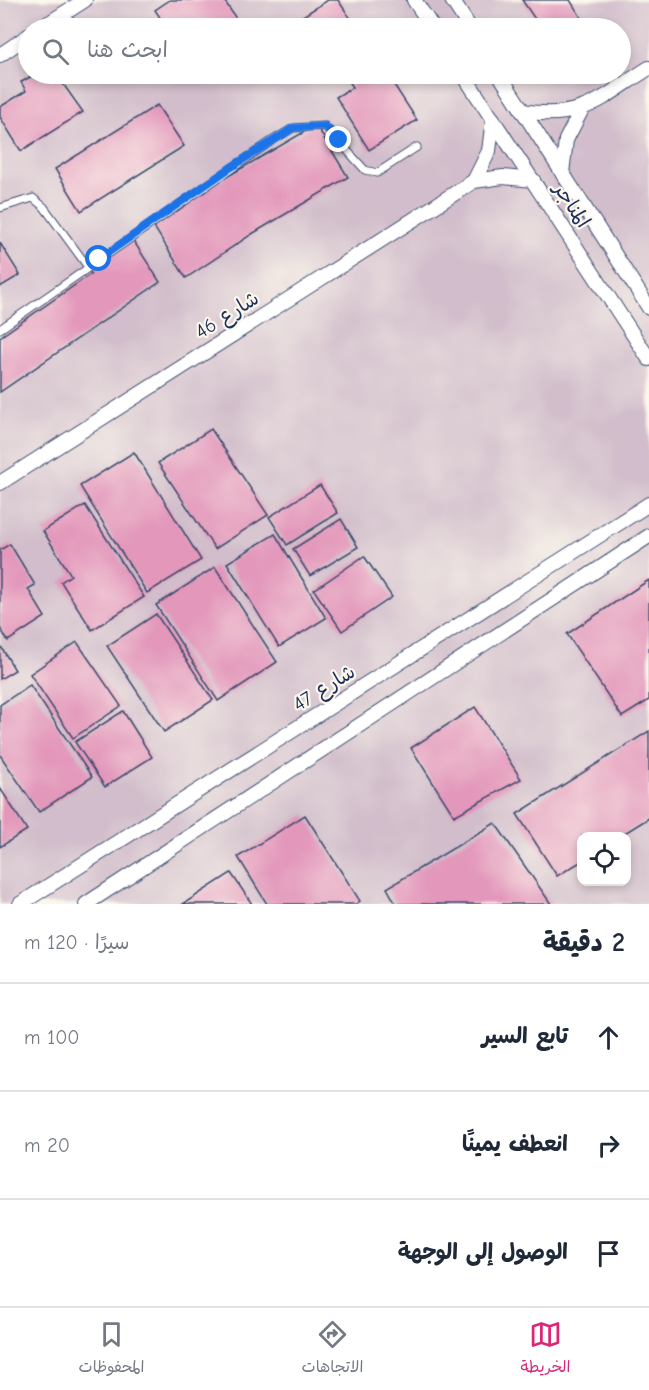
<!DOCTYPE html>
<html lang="ar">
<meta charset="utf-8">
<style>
:root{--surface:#fff;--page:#f6f6f7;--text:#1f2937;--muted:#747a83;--line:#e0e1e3;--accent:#db2777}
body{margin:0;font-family:"Comic Neue","Playpen Sans Arabic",sans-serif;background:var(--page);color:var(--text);direction:rtl}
.controls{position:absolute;right:18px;bottom:18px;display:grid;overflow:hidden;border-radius:12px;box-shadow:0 3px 9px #0003}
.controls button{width:54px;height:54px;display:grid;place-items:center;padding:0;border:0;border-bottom:2px solid var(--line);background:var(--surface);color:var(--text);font:30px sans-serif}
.stop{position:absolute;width:18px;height:18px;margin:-14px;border:4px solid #1a73e8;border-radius:50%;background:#fff}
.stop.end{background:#1a73e8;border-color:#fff;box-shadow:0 2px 6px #0008}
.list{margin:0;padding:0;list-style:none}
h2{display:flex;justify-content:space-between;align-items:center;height:78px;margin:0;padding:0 24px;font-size:26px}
h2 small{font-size:20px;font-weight:400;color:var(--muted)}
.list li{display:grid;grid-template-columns:39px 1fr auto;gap:18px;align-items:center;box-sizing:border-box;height:108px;padding:0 24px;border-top:2px solid var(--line)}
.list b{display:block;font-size:22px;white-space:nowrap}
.list em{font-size:20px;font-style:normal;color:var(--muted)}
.icon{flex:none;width:33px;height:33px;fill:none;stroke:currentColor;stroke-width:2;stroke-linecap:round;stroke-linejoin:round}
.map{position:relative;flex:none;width:649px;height:904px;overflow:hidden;direction:ltr}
.search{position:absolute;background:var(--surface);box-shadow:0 3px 9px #0003;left:18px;right:18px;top:18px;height:66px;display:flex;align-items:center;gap:15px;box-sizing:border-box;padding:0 21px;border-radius:33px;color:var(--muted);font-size:22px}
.sheet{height:402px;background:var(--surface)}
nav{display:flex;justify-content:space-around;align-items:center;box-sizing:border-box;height:84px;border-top:2px solid var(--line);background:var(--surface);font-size:16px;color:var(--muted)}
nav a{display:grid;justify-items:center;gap:3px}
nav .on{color:var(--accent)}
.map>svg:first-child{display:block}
</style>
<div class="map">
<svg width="649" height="904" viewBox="0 0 649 904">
<rect width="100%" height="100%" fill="#fbf7ec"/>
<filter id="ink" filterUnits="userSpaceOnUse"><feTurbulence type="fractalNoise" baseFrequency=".0167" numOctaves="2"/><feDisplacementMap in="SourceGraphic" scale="12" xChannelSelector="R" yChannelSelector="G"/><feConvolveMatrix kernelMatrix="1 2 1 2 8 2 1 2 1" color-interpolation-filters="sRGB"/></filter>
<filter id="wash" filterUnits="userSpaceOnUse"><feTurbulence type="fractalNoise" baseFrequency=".008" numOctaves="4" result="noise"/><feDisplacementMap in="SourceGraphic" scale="24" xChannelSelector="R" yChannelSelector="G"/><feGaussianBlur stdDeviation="1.35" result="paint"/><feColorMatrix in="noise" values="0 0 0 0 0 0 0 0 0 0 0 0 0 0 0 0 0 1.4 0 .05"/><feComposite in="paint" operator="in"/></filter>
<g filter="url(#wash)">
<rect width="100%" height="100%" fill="#edb"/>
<!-- industrial -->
<path fill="#d1bdcb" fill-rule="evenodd" d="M0,0H649V904H0ZM28,28H620V74H28ZM582,836H626V882H582Z"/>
<g id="blocks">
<!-- building -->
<g fill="#e398bb">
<polygon points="170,0 224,0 242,28 167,28 155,10"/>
<polygon points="328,0 338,0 357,28 300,28 295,21"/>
<polygon points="522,0 570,0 584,22 573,28 541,28"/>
<polygon points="36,74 40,80 56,74 83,112 21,151 0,117 0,107 26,91 21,82"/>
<polygon points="344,74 387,74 417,120 369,150 336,97 353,87"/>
<polygon points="157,105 184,146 81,211 55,169"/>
<polygon points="316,125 348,177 252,234 186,278 154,227 218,182"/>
<polygon points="131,237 160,282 0,392 0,337 91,274 88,267"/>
<polygon points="0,243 20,275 0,287"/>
<polygon points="211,429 268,515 215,549 158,463"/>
<polygon points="134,452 201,560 147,593 80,486"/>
<polygon points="320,485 338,513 287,545 269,517"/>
<polygon points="85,505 144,597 92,630 61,582 71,575 43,531"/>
<polygon points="341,519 358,547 310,576 293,549"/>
<polygon points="275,534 326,618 279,647 227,563"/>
<polygon points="10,544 35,585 28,589 45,617 8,641 0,628 0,550"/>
<polygon points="364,556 392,597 342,631 314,590"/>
<polygon points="215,567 277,662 218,701 156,605"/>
<polygon points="649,580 649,700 622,717 567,634"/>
<polygon points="156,614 213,700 164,732 107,646"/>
<polygon points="77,642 121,706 73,738 30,674"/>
<polygon points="0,645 15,670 0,679"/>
<polygon points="30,685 92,777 39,812 0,755 0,705"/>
<polygon points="475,707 521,779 454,816 411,748"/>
<polygon points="123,711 152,757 105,787 75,742"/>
<polygon points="649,731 649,818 620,836 582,836 582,861 557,876 517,814"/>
<polygon points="0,788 27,830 0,847"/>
<polygon points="305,815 360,901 356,904 267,904 238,857"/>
<polygon points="495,823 551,904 396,904 387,888"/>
<polygon points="231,873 252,904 183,904"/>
</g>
</g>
</g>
<g filter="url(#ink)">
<use href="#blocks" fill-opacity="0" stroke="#3b496c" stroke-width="1.5"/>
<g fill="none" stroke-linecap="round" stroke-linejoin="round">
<defs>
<g id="lane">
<polyline points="0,208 33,198 44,207 88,267"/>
<polyline points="0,329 273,140 293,128 325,126 365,170 377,173 417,147"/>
</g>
<g id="street">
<polyline points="414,0 433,28"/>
<polyline points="452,0 470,28"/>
<polyline points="41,28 85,0"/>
<polyline points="0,55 28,36"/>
<polyline points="463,74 649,359"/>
<polyline points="499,74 649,308"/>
<path d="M522,111C583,121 601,98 649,68"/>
<polyline points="562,173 566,140 581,111"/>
<polyline points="474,181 489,151 493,119"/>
<polyline points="0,483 474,181 503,177 533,180"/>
<polyline points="20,904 649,504"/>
<polyline points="86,904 649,536"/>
</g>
</defs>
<!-- lane casing -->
<use href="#lane" stroke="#3b496c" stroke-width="9"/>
<!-- street casing -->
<use href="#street" stroke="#3b496c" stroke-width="16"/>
<!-- lane -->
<use href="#lane" stroke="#fff" stroke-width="7"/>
<!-- street -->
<use href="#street" stroke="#fff" stroke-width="14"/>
</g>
</g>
<g fill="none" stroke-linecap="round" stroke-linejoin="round" filter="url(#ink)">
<!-- route -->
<polyline stroke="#1a73e8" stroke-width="8" points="99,259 230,168 293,128 325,126 339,140"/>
</g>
<g text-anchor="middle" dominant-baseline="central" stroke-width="4.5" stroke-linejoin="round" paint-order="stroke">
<!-- street labels -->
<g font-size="20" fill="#1b2f5e" stroke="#fbf7ec">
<text transform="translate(572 205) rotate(57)">المناجر</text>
<text transform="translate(227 315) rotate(-32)">شارع 46</text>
<text transform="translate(324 688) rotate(-32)">شارع 47</text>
</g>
</g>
</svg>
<div class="controls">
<button><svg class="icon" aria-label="locate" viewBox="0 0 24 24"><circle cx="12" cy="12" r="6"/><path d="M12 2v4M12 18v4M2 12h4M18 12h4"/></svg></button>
</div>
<div class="stop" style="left:99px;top:259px"></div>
<div class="stop end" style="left:339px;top:140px"></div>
<div class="search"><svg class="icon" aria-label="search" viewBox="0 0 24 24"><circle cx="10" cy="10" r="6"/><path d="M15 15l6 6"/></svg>ابحث هنا</div>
</div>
<section class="sheet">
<h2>2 دقيقة<small>سيرًا · 120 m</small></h2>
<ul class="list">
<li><svg class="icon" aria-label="ahead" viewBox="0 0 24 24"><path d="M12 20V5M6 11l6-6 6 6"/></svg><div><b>تابع السير</b></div><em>100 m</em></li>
<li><svg class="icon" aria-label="right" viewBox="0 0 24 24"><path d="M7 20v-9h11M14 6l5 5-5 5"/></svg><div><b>انعطف يمينًا</b></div><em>20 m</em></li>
<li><svg class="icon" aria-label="arrive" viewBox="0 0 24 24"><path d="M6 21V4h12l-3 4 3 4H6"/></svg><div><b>الوصول إلى الوجهة</b></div></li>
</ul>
</section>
<nav>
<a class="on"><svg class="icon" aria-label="map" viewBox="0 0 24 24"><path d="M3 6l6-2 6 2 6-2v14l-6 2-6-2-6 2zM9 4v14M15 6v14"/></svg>الخريطة</a>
<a><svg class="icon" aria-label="directions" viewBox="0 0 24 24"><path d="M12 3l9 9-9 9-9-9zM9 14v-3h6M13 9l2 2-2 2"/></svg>الاتجاهات</a>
<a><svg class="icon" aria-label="saved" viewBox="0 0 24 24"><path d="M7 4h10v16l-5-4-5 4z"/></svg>المحفوظات</a>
</nav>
